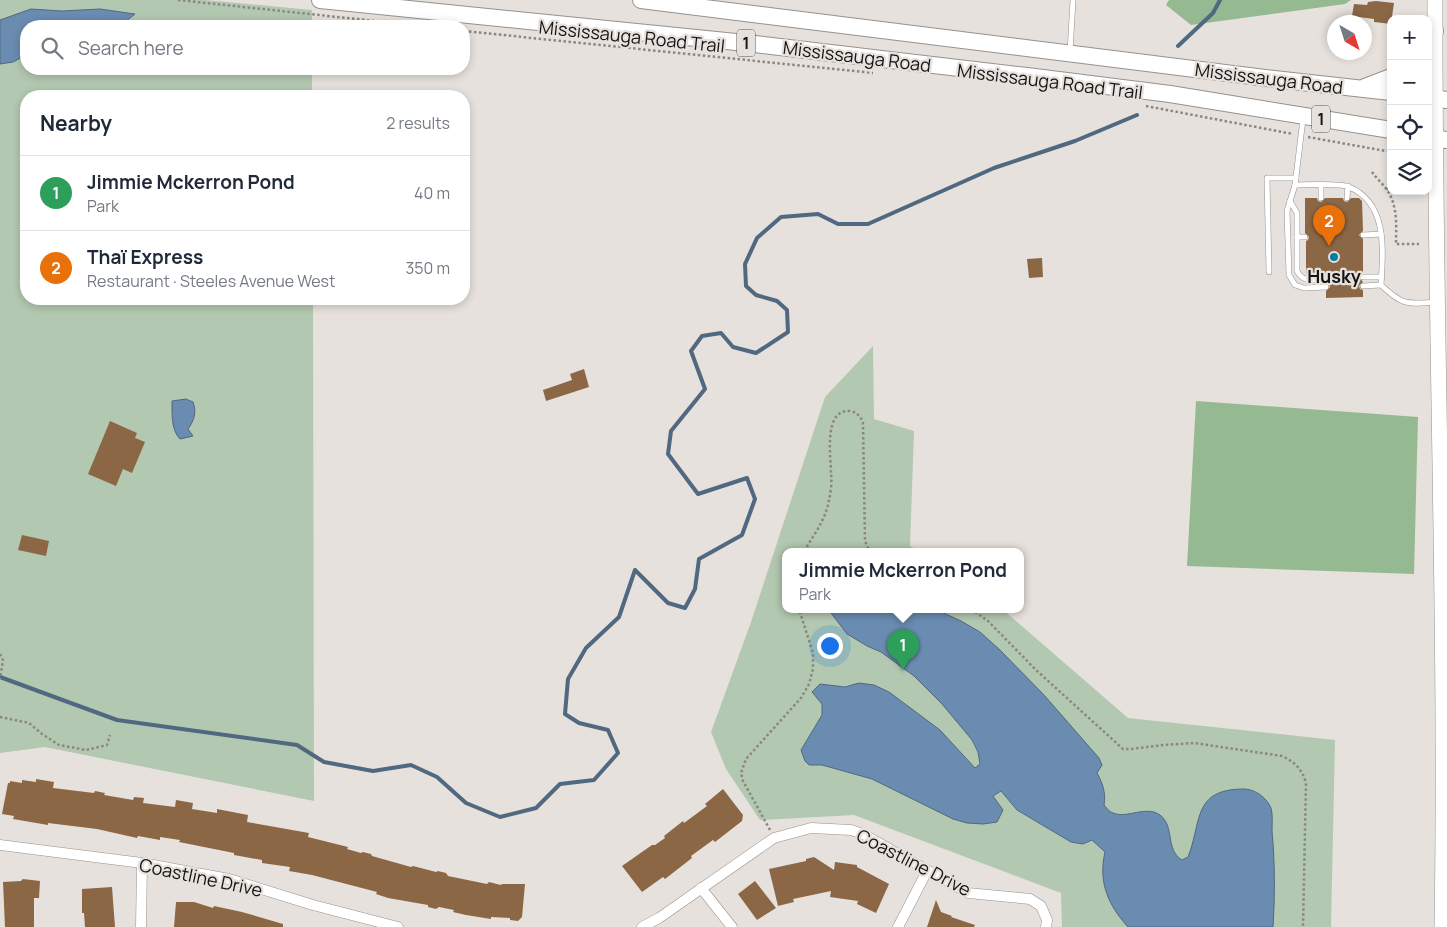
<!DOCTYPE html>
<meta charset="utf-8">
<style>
:root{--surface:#fff;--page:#f6f6f7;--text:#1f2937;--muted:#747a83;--line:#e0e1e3;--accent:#027da3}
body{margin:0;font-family:Manrope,sans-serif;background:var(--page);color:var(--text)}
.controls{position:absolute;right:15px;top:15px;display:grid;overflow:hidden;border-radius:10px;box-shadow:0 2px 8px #0003}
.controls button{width:45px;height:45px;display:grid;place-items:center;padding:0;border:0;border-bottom:1px solid var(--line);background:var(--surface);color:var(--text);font:25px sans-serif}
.compass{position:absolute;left:1327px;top:15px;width:45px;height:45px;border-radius:50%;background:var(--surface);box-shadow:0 2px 8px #0003;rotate:141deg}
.you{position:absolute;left:829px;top:645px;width:18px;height:18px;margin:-12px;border:4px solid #fff;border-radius:50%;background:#1a73e8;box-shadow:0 0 0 8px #1a73e833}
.badge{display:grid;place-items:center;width:32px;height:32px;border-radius:50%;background:var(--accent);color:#fff;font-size:16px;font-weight:700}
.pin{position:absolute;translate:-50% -41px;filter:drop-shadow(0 1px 2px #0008)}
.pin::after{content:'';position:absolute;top:26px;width:18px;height:15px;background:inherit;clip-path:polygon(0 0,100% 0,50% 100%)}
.popup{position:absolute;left:782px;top:548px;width:242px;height:65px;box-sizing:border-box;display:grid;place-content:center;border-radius:10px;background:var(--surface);filter:drop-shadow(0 1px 4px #0005);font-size:16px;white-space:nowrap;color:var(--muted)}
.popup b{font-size:19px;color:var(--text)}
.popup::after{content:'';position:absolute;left:50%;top:100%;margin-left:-10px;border:10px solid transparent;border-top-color:var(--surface)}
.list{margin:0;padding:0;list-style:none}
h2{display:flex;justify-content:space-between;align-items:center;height:65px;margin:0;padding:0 20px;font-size:21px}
h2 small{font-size:16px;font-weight:400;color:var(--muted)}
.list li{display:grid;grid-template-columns:32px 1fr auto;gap:15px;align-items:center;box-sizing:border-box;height:75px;padding:0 20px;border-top:1px solid var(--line)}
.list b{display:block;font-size:19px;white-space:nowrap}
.list p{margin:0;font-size:16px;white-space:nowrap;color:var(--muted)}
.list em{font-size:16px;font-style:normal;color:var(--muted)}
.icon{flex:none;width:28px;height:28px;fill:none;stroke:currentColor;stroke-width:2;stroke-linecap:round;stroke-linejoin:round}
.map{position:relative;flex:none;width:1447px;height:927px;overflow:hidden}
.search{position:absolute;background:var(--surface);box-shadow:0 2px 8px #0003;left:20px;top:20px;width:450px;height:55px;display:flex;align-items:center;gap:12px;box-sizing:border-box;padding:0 18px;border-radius:20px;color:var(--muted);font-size:19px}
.panel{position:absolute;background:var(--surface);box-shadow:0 2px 8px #0003;left:20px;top:90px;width:450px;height:215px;border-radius:20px}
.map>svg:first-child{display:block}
</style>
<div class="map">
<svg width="1447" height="927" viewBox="0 0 1447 927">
<rect width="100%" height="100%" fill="#e6e1dc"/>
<!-- green -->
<g fill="#b3c8b0">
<polygon points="0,0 205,0 312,10 312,26 26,26 26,69 312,69 312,96 26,96 26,299 313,299 314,801 45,747 0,753"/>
<polygon points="873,346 874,419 914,431 910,546 919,551 786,551 786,609 1002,609 1128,718 1335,740 1331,927 1062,927 1061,893 854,815 760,820 726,769 711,732 751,622 825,397"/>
</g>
<!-- forest -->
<g fill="#95b991">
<polygon points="1169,0 1351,0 1345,4 1191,25 1166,5"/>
<polygon points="1196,401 1418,417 1414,574 1187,566"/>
</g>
<!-- water -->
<g fill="#6a8cb1" stroke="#516881">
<polygon points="31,9 62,11 100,9 135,14 125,22 116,22 107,26 26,26 26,55 13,62 0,64 0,20"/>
<path d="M186,399L193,402C197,412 194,421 188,429L193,436L180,439C171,430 172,413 172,401Z"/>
<path d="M828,609H935L961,621L980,632L1000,650L1044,695L1099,758L1102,765L1097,773C1103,784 1106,793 1104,805C1106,807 1109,812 1113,813C1127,819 1146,805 1160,815C1175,826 1165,850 1182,860L1188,857C1202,822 1192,789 1244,789C1255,789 1267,798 1271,808C1273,815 1272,824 1272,831C1275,863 1275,895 1273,927H1128C1108,905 1098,882 1105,852L1092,840L1083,844L1071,842L1017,810L1001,791L993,796L1003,810L997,822L983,824L967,823L953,819L872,779L822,765H809L805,761L801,750L822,715V704L812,692L820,684L845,687L859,683L874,685L889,692L940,730L975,768L980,764L978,752L972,740L942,704L914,676L881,652L867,646L847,634Z"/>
</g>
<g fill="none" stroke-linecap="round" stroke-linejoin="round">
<!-- stream -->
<g stroke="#516881" stroke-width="4">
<polyline points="1178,46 1213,13 1220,0"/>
<polyline points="0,677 117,720 297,745 324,762 373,771 411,765 437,777 466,803 500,817 536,808 560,784 594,780 618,753 608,730 579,723 565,714 568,679 586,648 619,617 635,570 668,603 685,608 695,589 699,559 742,535 755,499 747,478 698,494 668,454 671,431 705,389 691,351 702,336 721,333 733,347 756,353 788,332 787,310 777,301 756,295 746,286 745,264 757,238 781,217 818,214 838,224 868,224 994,168 1075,141 1137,115"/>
</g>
</g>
<!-- building -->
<g fill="#8c6745">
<polygon points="1376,1 1394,3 1391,24 1374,22 1374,19 1352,16 1354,4 1367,5 1368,2"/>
<polygon points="1305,198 1317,198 1318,201 1321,202 1325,198 1343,198 1344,201 1347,202 1351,198 1359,198 1362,201 1363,231 1359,235 1363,239 1363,273 1360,274 1359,277 1363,282 1359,286 1360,289 1363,290 1363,297 1326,298 1326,291 1330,287 1328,283 1330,280 1329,276 1306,274 1306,241 1308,240 1309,237 1305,233"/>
<polygon points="1042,258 1043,277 1029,278 1027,259"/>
<polygon points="584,369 589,387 546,401 543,390 572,380 570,374"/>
<polygon points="110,421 137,433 135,438 145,442 132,473 123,469 116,486 88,474"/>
<polygon points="22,535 49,541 46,556 18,550"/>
<polygon points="36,779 54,782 53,788 94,793 95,791 105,793 104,795 133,800 134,797 144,798 143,803 175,807 176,800 193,803 192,809 217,813 217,809 248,815 247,822 309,833 308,837 348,847 347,849 361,853 363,852 371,854 372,856 411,867 413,866 436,872 438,871 446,873 448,876 487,884 489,882 501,885 502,884 525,884 522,917 518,921 510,920 510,918 491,917 491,919 466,915 453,912 454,910 439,907 436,909 428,907 428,905 388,898 376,894 377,892 358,887 312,875 289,871 290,867 262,863 262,860 234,855 234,853 179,842 180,840 160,837 160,840 138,836 137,838 97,829 48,823 48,825 13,819 14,816 2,814 8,783 10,783 10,781 22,783 22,780 36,782"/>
<polygon points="723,789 743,815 742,821 715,842 713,840 691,856 692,858 665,879 663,877 642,892 622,866 652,845 655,845 665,838 664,836 683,821 684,823 707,806 705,804"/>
<polygon points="814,857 834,870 835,862 857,865 857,867 889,884 876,913 857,904 858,901 830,897 831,891 793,899 794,902 778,906 769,869 806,861 806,859"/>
<polygon points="23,879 40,881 39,898 34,898 34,927 5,927 3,882 21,881"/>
<polygon points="755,881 776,908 757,920 738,894"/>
<polygon points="112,887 115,927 85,927 84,913 82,913 82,889"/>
<polygon points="936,900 941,912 952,916 951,917 975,925 974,927 927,927"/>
<polygon points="176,902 194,902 213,908 214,906 242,912 283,924 283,927 174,927"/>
</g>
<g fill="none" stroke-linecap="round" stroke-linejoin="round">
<defs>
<g id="lane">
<polyline points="1070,52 1073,0"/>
<path d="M1303,119L1295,185C1306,185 1340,183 1349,187C1388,203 1383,250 1381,285C1403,306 1407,304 1436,302"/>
<polyline points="1295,185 1287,211 1289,275 1295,285 1304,288 1326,287"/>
<polyline points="1321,198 1321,185"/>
<polyline points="1347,198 1348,186"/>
<path d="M1290,201L1297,213V271C1303,283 1314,280 1326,279"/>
<polyline points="1363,235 1381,234"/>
<polyline points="1297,237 1305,237"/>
<polyline points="1269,272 1267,178 1296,178"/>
<polyline points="1363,277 1382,277"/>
<polyline points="1363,286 1381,285"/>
</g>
<g id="street">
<polyline points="0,845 142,863 229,879 313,905 398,927"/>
<polyline points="701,888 732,927"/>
<polyline points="141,927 142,863"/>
<polyline points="642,927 659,918 774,838 811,828 851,830 863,834 968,893 1030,899 1041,906 1047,920 1046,927"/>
<polyline points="898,927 927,871"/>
</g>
<path id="secondary" d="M1435,0C1434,309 1447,618 1442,927"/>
<g id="primary">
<polyline points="320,0 746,43 1027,76 1170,94 1391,130"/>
<polyline points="641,0 1274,79 1391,92"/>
<polyline points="1428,36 1435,31"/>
<polyline points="1365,87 1391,77"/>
<polyline points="1428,97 1447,100"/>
<polyline points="1428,137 1447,140"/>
</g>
</defs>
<!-- lane casing -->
<use href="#lane" stroke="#96918d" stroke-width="6"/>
<!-- street casing -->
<use href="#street" stroke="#96918d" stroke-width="11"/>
<!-- secondary casing -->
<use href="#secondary" stroke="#96918d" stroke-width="16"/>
<!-- primary casing -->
<use href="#primary" stroke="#96918d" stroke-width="18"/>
<!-- path -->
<g stroke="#8a8682" stroke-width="2.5" stroke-dasharray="2.5 2.5" stroke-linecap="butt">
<polyline points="178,0 422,26"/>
<polyline points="464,31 873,73"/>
<polyline points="1146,106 1293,134"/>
<polyline points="1308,137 1391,152"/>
<path d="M1372,172C1377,179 1385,186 1389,193C1398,209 1396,228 1396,244H1419"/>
<polyline points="1387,190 1391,179"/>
<path d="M804,551C814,535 826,519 829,500C831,492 832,481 831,473C831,457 823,409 850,411C857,412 861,417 863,423L865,541L868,548L873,551"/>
<path d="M971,609L988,621L1036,670L1123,749H1131L1163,745L1194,743L1282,756C1295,762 1302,769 1306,783L1303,927"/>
<polyline points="0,654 3,660 0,679"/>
<polyline points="0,717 29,723 42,734 59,745 86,750 107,745 110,735"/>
<polyline points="770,830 743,781 741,773 746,759 801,698 809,684 813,669 813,653 799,609"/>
</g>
<!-- lane -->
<use href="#lane" stroke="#fff" stroke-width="5"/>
<!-- street -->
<use href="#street" stroke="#fff" stroke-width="10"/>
<!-- secondary -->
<use href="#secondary" stroke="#fff" stroke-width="15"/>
<!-- primary -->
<use href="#primary" stroke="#fff" stroke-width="16"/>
</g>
<!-- markers -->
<circle fill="#027da3" stroke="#e6e1dc" stroke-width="2" cx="1334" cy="257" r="5"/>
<g text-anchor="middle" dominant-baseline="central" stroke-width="4.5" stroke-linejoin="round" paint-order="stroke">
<!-- shield labels -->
<g fill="#e6e1dc" stroke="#54524f" stroke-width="1">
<rect x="737" y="29.5" width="18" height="27" rx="4"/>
<rect x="1312" y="105.5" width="18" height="27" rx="4"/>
</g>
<g font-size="16" font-weight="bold" fill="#161412">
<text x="746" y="43">1</text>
<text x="1321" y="119">1</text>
</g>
<!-- street labels -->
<g font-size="18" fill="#161412" stroke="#e6e1dc">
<text transform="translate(632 36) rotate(6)">Mississauga Road Trail</text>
<text transform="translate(857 56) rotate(7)">Mississauga Road</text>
<text transform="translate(1269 78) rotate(7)">Mississauga Road</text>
<text transform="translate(1050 81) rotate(7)">Mississauga Road Trail</text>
<text transform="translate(914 862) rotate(27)">Coastline Drive</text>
<text transform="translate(201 877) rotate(12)">Coastline Drive</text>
</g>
<!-- poi labels -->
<g font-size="18" font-weight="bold" fill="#161412" stroke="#e6e1dc">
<text x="1334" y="276">Husky</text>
</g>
</g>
</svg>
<div class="controls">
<button>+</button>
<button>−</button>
<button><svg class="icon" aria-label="locate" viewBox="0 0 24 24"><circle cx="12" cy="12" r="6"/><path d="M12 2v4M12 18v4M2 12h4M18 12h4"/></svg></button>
<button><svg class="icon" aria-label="layers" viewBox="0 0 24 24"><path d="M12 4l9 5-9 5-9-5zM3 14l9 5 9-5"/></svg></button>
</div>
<svg class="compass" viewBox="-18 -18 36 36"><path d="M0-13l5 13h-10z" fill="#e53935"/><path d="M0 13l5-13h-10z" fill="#747a83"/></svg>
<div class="you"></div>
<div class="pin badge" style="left:903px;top:670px;background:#2e9e5b">1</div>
<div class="popup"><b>Jimmie Mckerron Pond</b>Park</div>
<div class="pin badge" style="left:1329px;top:246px;background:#e8710a">2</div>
<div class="search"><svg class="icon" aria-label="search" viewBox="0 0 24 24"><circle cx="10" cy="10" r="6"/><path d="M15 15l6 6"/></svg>Search here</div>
<section class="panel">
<h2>Nearby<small>2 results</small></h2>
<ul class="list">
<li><span class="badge" style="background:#2e9e5b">1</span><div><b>Jimmie Mckerron Pond</b><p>Park</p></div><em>40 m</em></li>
<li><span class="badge" style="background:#e8710a">2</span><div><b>Thaï Express</b><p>Restaurant · Steeles Avenue West</p></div><em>350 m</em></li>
</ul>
</section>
</div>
